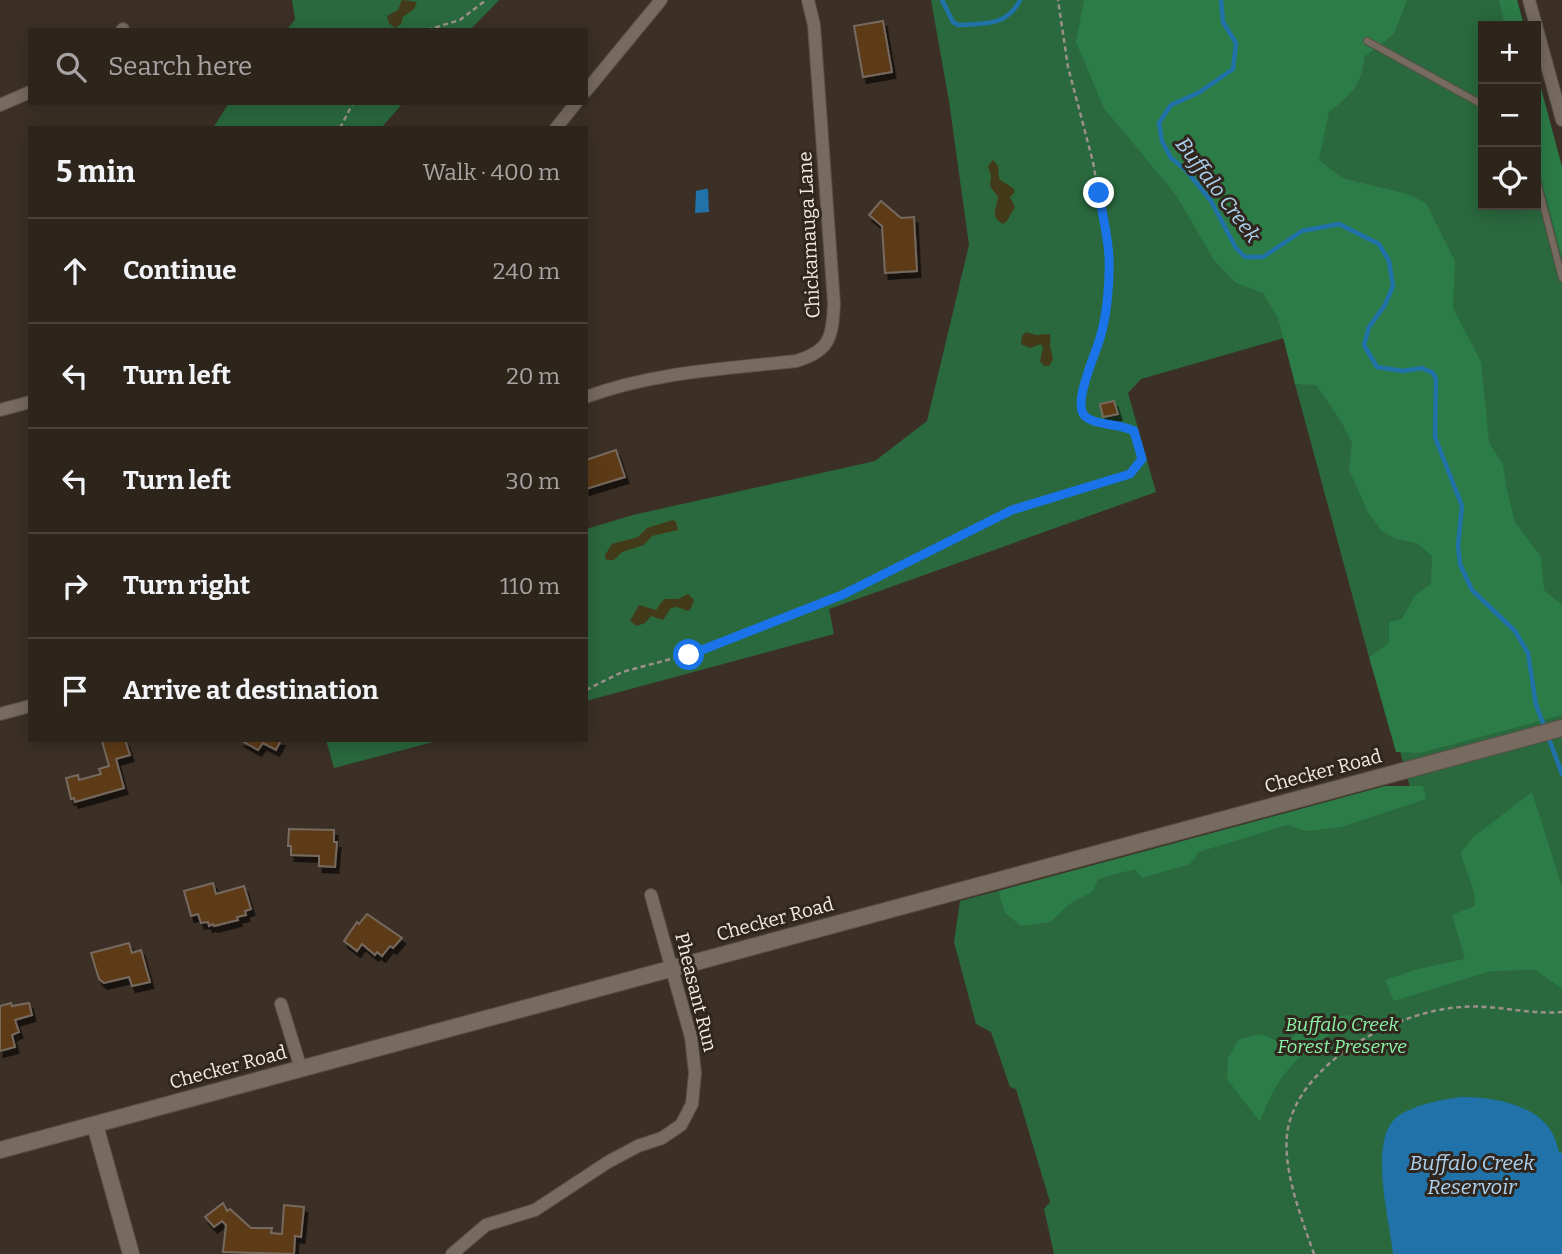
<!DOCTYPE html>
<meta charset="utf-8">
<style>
:root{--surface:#2d241c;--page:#393029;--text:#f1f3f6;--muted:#a7a4a3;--line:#48413b}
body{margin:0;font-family:Bitter,serif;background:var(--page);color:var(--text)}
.controls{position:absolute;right:21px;top:21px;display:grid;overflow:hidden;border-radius:0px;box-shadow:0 4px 18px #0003}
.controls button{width:63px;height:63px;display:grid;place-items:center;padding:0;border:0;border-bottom:2px solid var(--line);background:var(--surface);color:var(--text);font:35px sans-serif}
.stop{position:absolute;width:21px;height:21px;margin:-16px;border:5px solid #1a73e8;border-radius:50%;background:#fff}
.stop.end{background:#1a73e8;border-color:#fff;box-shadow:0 2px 7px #0008}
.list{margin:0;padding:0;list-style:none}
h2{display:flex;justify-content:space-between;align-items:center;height:91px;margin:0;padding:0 28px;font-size:30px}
h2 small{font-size:23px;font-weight:400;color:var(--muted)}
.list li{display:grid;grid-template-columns:46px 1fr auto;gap:21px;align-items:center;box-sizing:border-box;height:105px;padding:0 28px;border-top:2px solid var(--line)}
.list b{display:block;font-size:26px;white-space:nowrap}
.list em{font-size:23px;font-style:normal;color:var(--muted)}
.icon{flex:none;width:38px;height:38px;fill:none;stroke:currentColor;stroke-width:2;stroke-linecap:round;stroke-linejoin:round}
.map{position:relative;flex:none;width:1562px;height:1254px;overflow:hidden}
.search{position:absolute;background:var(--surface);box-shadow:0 4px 18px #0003;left:28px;top:28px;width:560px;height:77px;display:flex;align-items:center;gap:18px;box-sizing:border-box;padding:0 24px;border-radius:0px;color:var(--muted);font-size:26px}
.panel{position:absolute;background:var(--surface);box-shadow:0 4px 18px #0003;left:28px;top:126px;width:560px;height:616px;border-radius:0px}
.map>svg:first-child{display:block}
</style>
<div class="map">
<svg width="1562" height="1254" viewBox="0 0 1562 1254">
<defs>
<filter id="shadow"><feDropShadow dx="3.5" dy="6" stdDeviation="0" flood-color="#0009"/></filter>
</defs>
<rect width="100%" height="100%" fill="#3c3026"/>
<!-- green -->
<g fill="#2a693e">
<polygon points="292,0 499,0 470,30 287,30 295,19"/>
<polygon points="931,0 1517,0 1524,26 1483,26 1483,205 1536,205 1536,70 1562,167 1562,1254 1054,1254 1044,1209 1050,1202 1016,1089 1010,1087 991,1032 976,1024 954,942 960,901 998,891 1000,897 1410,787 1373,655 1369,657 1295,384 1298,384 1284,338 1141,379 1128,393 1156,492 829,609 834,634 586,701 586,529 633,515 875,461 927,421 969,245 949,101"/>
<polygon points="229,103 403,103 381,128 213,128"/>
<polygon points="326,740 441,740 334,768"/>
</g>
<!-- forest -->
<g fill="#2c7c47">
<path d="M1084,0H1407L1394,34L1364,57C1362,85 1351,95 1329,112L1319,160L1342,178L1407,194L1426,203L1455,261L1453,308L1481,362L1489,443L1503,464L1507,491L1515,522L1541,557L1544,590L1562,605V715L1420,753L1396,752L1369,657L1389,643V622L1402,619L1415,595L1431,584L1432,556L1417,543L1396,539L1382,531L1368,512L1349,470L1352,443L1341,421L1316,385L1295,384L1278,318L1263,293L1236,283L1214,260L1176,195L1104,108L1076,42Z"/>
<polygon points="1499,0 1517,0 1524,26 1505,26"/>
<polygon points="1536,70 1562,167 1562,257 1536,159"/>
<polygon points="1385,786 1423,786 1426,799 1341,827 1306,831 1287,825 1199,852 1190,864 1142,878 1135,869 1098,879 1093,891 1068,905 1050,922 1021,926 1005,913 998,891"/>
<path d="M1532,792L1562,887V989L1536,970L1491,971L1394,1001L1385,980L1414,970L1465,959L1452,915L1475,906C1476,887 1465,872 1461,853L1471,839Z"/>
<path d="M1366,1015C1311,1043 1282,1061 1260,1122L1227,1079L1228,1058L1239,1039L1261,1034L1277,1041H1288L1310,1024L1332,1016Z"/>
</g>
<!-- sand -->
<g fill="#433a1a">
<polygon points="402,0 417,2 414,9 403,17 401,24 395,28 389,23 387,16 398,10"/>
<path d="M993,160L998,166L999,179L1013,188L1015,192L1010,197L1015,207L1007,221L1003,224C989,216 997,209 998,197L990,186L991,176L988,166Z"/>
<path d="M1026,332L1036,335L1050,334C1051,338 1050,341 1050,344C1050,353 1057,357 1049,366H1044L1040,361L1043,348L1041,344L1030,348L1021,344L1022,336Z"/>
<polygon points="673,520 676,522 678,530 652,536 644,545 622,552 614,560 606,560 605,555 612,544 638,537 647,528"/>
<polygon points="688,594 694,600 691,608 688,611 677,607 671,608 663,620 651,616 645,623 637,626 630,621 639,605 656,610 664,599 678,599"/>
</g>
<!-- water -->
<g fill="#2072a9">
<polygon points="705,189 708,189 709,212 695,213 696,191"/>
<path d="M1461,1097C1489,1096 1535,1104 1551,1131C1555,1137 1557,1145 1559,1152L1562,1153V1254H1393C1390,1221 1367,1139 1398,1116C1416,1104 1440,1100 1461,1097Z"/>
</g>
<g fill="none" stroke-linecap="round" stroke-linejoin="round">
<!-- stream -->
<g stroke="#2072a9" stroke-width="4.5">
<path d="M942,0L953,22L958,25C983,24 1008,26 1020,0"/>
<polyline points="1221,0 1223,22 1236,43 1233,69 1200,92 1171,105 1159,123 1162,141 1171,158 1186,170 1211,201 1236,248 1245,257 1263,257 1302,231 1339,224 1379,244 1389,261 1393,286 1385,305 1369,327 1364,345 1377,367 1403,371 1422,368 1433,373 1436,379 1435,437 1462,506 1458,546 1460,564 1472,590 1515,631 1528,653 1536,705 1545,728"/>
<polyline points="1548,736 1562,774"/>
</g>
</g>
<!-- building -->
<g fill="#5d3b18" stroke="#76695e" stroke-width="2" filter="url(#shadow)">
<polygon points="883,21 892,72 863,77 854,26"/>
<polygon points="881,201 901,218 914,217 917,271 885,273 882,226 869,215"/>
<polygon points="1114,401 1118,414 1103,417 1100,404"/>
<polygon points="616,450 625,477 586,489 586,460"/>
<polygon points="125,740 130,755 116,759 124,788 75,802 74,798 71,799 66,778 78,775 79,780 101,774 99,769 109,766 102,741"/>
<polygon points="281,740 276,750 263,743 258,750 242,741"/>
<polygon points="289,829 334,830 334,842 337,842 335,867 319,866 319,856 291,855 291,846 288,846"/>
<polygon points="213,883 216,894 244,886 251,909 245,911 246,915 237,917 238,920 214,926 213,924 209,926 208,922 201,923 198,914 191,916 184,891"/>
<polygon points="367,914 402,938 393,948 390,946 382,956 377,952 375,955 362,944 357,951 344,941 357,922 359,924"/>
<polygon points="129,943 132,953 141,950 150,982 132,986 129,977 104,983 99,979 91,953"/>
<polygon points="11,1003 12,1006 29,1003 32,1015 15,1020 19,1032 12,1035 15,1047 0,1051 0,1006"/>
<polygon points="223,1203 227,1211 230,1209 251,1228 272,1228 271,1233 282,1234 284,1205 304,1207 301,1237 295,1236 294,1254 223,1252 226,1225 222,1221 214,1227 205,1217"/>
</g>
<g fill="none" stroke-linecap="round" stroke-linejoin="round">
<defs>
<g id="lane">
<polyline points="1367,41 1483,105"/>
<polyline points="1536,177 1562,278"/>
</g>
<g id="street">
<polyline points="1529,0 1562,120"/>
<polyline points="122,30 123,29"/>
<polyline points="586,91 661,0"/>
<polyline points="0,105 30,92"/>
<polyline points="556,128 576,103"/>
<path d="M586,397C653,372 725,369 796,361C830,351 832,338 834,304L814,25L808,0"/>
<polyline points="0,410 30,402"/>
<polyline points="0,714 30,706"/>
<polyline points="281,1004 301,1069"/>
<polyline points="452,1254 486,1225 535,1210 608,1162 638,1146 662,1138 681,1125 692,1104 695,1073 691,1037 651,895"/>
</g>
<g id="secondary">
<polyline points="95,1125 131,1254"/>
<polyline points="0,1150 1562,728"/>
</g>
</defs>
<!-- lane casing -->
<use href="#lane" stroke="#594f46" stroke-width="8"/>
<!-- street casing -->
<use href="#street" stroke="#594f46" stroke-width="14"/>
<!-- secondary casing -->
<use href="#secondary" stroke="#594f46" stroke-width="18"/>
<!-- path -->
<g stroke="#9b9189" stroke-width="2.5" stroke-dasharray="5 3.5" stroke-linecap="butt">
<polyline points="427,30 460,20 486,0"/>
<polyline points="340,128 353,103"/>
<polyline points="586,690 622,672 701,651 842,595 1012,510 1130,474 1142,459 1138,437 1134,431 1119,425 1092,421 1085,417 1080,407 1083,390 1101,335 1109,256 1093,162 1068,67 1058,0"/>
<path d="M1314,1254C1302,1220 1283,1171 1287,1135C1295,1064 1396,1011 1461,1007C1495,1004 1528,1015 1562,1012"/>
</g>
<!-- lane -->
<use href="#lane" stroke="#776a5f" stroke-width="6"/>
<!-- street -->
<use href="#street" stroke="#776a5f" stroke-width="12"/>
<!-- secondary -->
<use href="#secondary" stroke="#776a5f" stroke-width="16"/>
</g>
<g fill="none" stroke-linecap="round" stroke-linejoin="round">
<!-- route -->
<path stroke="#1a73e8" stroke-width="9" d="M689,655L842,595L1012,510L1130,474L1142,459L1134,431C1120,423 1093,426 1084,415C1073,402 1096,353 1100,338C1107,316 1110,280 1109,257C1108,236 1102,214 1099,193"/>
</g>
<g text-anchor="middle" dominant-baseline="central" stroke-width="6" stroke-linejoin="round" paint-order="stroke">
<!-- street labels -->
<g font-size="19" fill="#f2eae4" stroke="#31261d">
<text transform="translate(809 235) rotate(-93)">Chickamauga Lane</text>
<text transform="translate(1323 771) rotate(-15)">Checker Road</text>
<text transform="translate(775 919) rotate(-15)">Checker Road</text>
<text transform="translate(696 992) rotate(76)">Pheasant Run</text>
<text transform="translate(228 1067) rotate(-15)">Checker Road</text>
</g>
<!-- park labels -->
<g font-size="19" font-style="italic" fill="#89f2a6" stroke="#31261d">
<text x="1342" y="1024">Buffalo Creek<tspan x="1342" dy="22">Forest Preserve</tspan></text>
</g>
<!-- water labels -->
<g font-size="21" font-style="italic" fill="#acd1ef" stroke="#31261d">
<text transform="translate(1218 190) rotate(53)">Buffalo Creek</text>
<text x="1472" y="1163">Buffalo Creek<tspan x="1472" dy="24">Reservoir</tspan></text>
</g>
</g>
</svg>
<div class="controls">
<button>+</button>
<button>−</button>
<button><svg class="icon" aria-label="locate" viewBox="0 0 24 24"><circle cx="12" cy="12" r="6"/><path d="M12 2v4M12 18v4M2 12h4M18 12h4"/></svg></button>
</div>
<div class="stop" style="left:689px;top:655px"></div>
<div class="stop end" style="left:1099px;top:193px"></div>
<div class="search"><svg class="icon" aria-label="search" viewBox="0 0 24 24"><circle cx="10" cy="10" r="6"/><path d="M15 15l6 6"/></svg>Search here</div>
<section class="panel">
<h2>5 min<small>Walk · 400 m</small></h2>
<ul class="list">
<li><svg class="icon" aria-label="ahead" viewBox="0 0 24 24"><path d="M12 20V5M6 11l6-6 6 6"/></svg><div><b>Continue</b></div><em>240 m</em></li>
<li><svg class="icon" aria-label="left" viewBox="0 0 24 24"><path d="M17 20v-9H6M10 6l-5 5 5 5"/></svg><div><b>Turn left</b></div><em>20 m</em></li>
<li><svg class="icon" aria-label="left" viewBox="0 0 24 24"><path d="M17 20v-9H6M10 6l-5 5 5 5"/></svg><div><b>Turn left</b></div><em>30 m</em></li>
<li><svg class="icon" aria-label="right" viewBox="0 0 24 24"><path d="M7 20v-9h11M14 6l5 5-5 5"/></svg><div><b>Turn right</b></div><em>110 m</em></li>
<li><svg class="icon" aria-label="arrive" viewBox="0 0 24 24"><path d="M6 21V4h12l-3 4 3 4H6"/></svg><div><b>Arrive at destination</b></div></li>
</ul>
</section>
</div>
